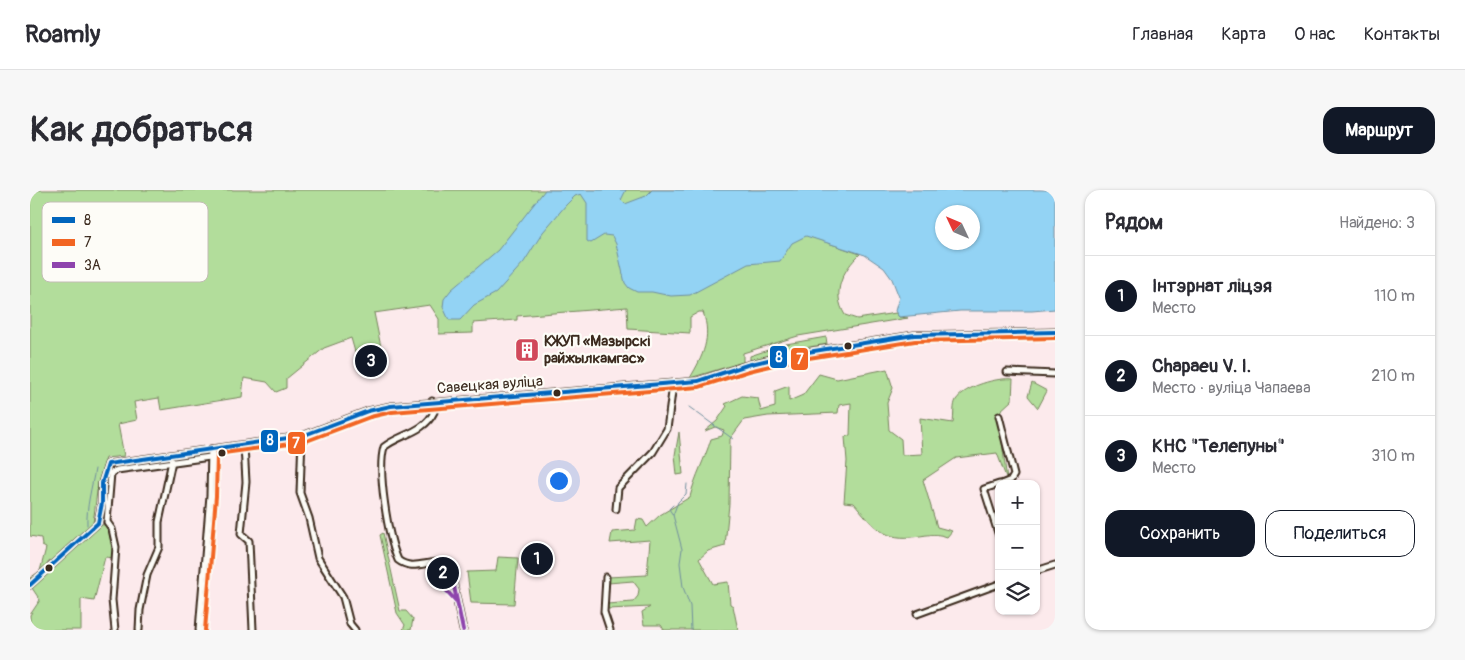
<!DOCTYPE html>
<html lang="ru">
<meta charset="utf-8">
<style>
:root{--surface:#fff;--page:#f7f7f7;--text:#2b2b33;--muted:#7c7c81;--line:#e1e1e2;--accent:#111827}
body{margin:0;font-family:Pangolin,sans-serif;background:var(--page);color:var(--text)}
.controls{position:absolute;right:15px;bottom:15px;display:grid;overflow:hidden;border-radius:10px;box-shadow:0 1px 4px #0004}
.controls button{width:45px;height:45px;display:grid;place-items:center;padding:0;border:0;border-bottom:1px solid var(--line);background:var(--surface);color:var(--text);font:25px sans-serif}
.compass{position:absolute;left:905px;top:15px;width:45px;height:45px;border-radius:50%;background:var(--surface);box-shadow:0 1px 4px #0004;rotate:314deg}
.you{position:absolute;left:528px;top:290px;width:18px;height:18px;margin:-12px;border:4px solid #fff;border-radius:50%;background:#1a73e8;box-shadow:0 0 0 8px #1a73e833}
.badge{display:grid;place-items:center;width:32px;height:32px;border-radius:50%;background:var(--accent);color:#fff;font-size:16px;font-weight:700}
.pin{position:absolute;translate:-50% -50%;border:2px solid #fff;box-shadow:0 1px 5px #0006}
.list{margin:0;padding:0;list-style:none}
h2{display:flex;justify-content:space-between;align-items:center;height:65px;margin:0;padding:0 20px;font-size:21px}
h2 small{font-size:16px;font-weight:400;color:var(--muted)}
.list li{display:grid;grid-template-columns:32px 1fr auto;gap:15px;align-items:center;box-sizing:border-box;height:80px;padding:0 20px;border-top:1px solid var(--line)}
.list b{display:block;font-size:19px;white-space:nowrap}
.list p{margin:0;font-size:16px;white-space:nowrap;color:var(--muted)}
.list em{font-size:16px;font-style:normal;color:var(--muted)}
.actions{display:flex;gap:10px;padding:15px 20px}
.actions a{flex:1;padding:11px 0;border:1px solid var(--accent);border-radius:15px;text-align:center;font-size:18px;color:var(--accent)}
.actions .main{background:var(--accent);color:#fff}
.icon{flex:none;width:28px;height:28px;fill:none;stroke:currentColor;stroke-width:2;stroke-linecap:round;stroke-linejoin:round}
.map{position:relative;flex:none;width:1025px;height:440px;overflow:hidden;border-radius:15px}
header{display:flex;align-items:center;gap:30px;box-sizing:border-box;height:70px;padding:0 25px;background:var(--surface);border-bottom:1px solid var(--line)}
header strong{font-size:24px}
nav{display:flex;gap:28px;margin-inline-start:auto;font-size:18px}
.intro{display:flex;align-items:center;justify-content:space-between;box-sizing:border-box;height:120px;padding:0 30px}
h1{margin:0;font-size:35px}
.button{padding:12px 22px;border-radius:15px;background:var(--accent);color:#fff;font-size:18px;font-weight:700}
main{display:flex;gap:30px;padding:0 30px}
aside{flex:1;background:var(--surface);border-radius:15px;box-shadow:0 1px 4px #0004}
.map>svg:first-child{display:block}
</style>
<header>
<strong>Roamly</strong>
<nav><a>Главная</a><a>Карта</a><a>О нас</a><a>Контакты</a></nav>
</header>
<div class="intro"><h1>Как добраться</h1><a class="button">Маршрут</a></div>
<main>
<div class="map">
<svg width="1025" height="440" viewBox="0 0 1025 440">
<rect width="100%" height="100%" fill="#fceaec"/>
<filter id="ink" filterUnits="userSpaceOnUse"><feTurbulence type="fractalNoise" baseFrequency=".02" numOctaves="2"/><feDisplacementMap in="SourceGraphic" scale="10" xChannelSelector="R" yChannelSelector="G"/><feConvolveMatrix kernelMatrix="1 2 1 2 8 2 1 2 1" color-interpolation-filters="sRGB"/></filter>
<g filter="url(#ink)">
<!-- green -->
<g fill="#b2dd9b" stroke="#76845c">
<path d="M0,0H763L781,47L830,64C813,80 801,102 815,125L827,129L866,123L869,127L878,128L768,146L713,163V172L660,188C673,166 682,148 673,122H669L660,127V143L598,139L597,117L487,126V130L443,133V143L409,144V129L400,115L344,123L351,157L325,162L321,148L294,158L256,189V198L246,202L237,192L214,188L212,207L131,220L129,208L104,212L107,230L88,234L94,266L76,268L68,293L63,334L75,335L79,342L84,368L75,367L64,411L51,409V440H0V425L10,410L0,395V388L10,381L16,358L12,356L11,348L0,346Z"/>
<polygon points="796,147 797,154 756,161 720,170 720,166 756,154"/>
<path d="M857,179L863,198L857,213L859,240L871,249L872,265L892,264L890,228L923,233C924,226 923,215 926,210C935,196 968,187 983,189L982,210L968,223L977,290L967,263L926,268L893,290L907,337L922,341L917,347C905,342 894,346 882,347C851,350 842,334 824,313L814,312L817,271L815,247L820,245L821,213L809,215L808,223L738,226L714,230L700,249L699,314L695,356L678,361L669,369L683,394L698,392L700,414L703,416L708,440H634L631,435H614L612,422L620,417L578,419L577,414L603,412L608,406L609,399L603,391L578,393V387L617,385L620,350L580,353L582,342L605,340L607,329L613,330L617,337L630,325L660,307C665,286 675,269 681,249L692,246L694,240L685,237L675,241L687,231L697,216L695,214L712,206L728,208L731,221L745,217V201L759,196V211L773,205L789,184L807,189Z"/>
<polygon points="1002,193 1017,201 1008,218 998,206"/>
<polygon points="649,242 653,284 647,285 645,265"/>
<polygon points="353,343 370,421 376,421 383,429 381,440 373,440 375,435 367,423 350,345"/>
<polygon points="468,367 488,368 484,414 441,413 437,382 466,381"/>
</g>
<!-- water -->
<path fill="#93d3f4" stroke="#708f9e" fill-rule="evenodd" d="M515,0H596L591,10L595,14L616,6L622,0H1025V119L1002,121H930L869,127L865,121L869,107L862,89L854,78L835,65L776,46L762,53L750,71L718,74L660,105L641,106L622,102H607L599,98L595,93L586,54L582,46L574,45L561,53L557,51V13L551,4L545,6L536,15L513,42L494,72L466,103L444,115L430,130H419L413,117L414,109L421,100L468,60ZM912,22H942V52H912Z"/>
<g fill="none" stroke-linecap="round" stroke-linejoin="round">
<!-- stream -->
<g stroke="#708f9e" stroke-width="1">
<polyline points="659,217 703,249"/>
<polyline points="657,294 656,304 648,312 643,325 652,359 650,373 653,397 660,416 661,440"/>
<polyline points="643,325 639,319 643,315"/>
<path d="M57,335C56,317 62,297 65,279"/>
</g>
<defs>
<g id="minor">
<polyline points="977,182 1025,184"/>
<path d="M402,211L404,222C394,243 370,244 354,257C347,281 358,347 368,370C383,382 399,369 416,373L421,382L433,440"/>
<polyline points="969,226 984,285 981,290 971,294"/>
<polyline points="272,246 270,303 279,328 288,368 313,407 320,434 325,440"/>
<polyline points="214,255 216,292 211,344 219,351 223,440"/>
<polyline points="969,294 954,299 969,346"/>
<polyline points="586,319 588,298 623,262 637,239 643,195"/>
<polyline points="1006,381 1025,375"/>
<polyline points="576,387 574,422 580,440"/>
<polyline points="0,395 68,333 72,313 72,293 78,274 272,246 338,221 361,216 668,191 717,175 759,165 884,145 1025,142"/>
<polyline points="887,424 969,394"/>
<polyline points="85,440 82,410 86,357 82,339 77,332 81,283 87,280 180,267"/>
<polyline points="109,440 110,420 117,385 129,357 129,332 142,271"/>
<polyline points="169,440 180,305 181,259"/>
</g>
</defs>
<!-- minor casing -->
<use href="#minor" stroke="#3b2a1e" stroke-width="9"/>
<!-- minor -->
<use href="#minor" stroke="#fdfcf7" stroke-width="5"/>
<defs>
<polyline id="bus-1" points="0,395 68,333 72,313 72,293 78,274 272,246 338,221 361,216 668,191 717,175 759,165 884,145 1025,142"/>
<polyline id="bus-2" points="175,440 186,306 187,264 274,252 340,227 362,222 669,197 719,181 760,171 885,151 1025,148"/>
<polyline id="bus-3" points="426,411 406,389 404,373 416,373 421,382 433,440"/>
</defs>
<!-- bus-1 casing -->
<use href="#bus-1" stroke="#fdfcf7" stroke-width="8"/>
<!-- bus-2 casing -->
<use href="#bus-2" stroke="#fdfcf7" stroke-width="8"/>
<!-- bus-3 casing -->
<use href="#bus-3" stroke="#fdfcf7" stroke-width="8"/>
<!-- bus-1 -->
<use href="#bus-1" stroke="#0065bd" stroke-width="4"/>
<!-- bus-2 -->
<use href="#bus-2" stroke="#f26522" stroke-width="4"/>
<!-- bus-3 -->
<use href="#bus-3" stroke="#8e44ad" stroke-width="4"/>
</g>
</g>
<!-- icons -->
<defs>
<symbol id="building-square" viewBox="-11 -11 22 22"><rect x="-9" y="-9" width="18" height="18" rx="4" fill="#d1495b" stroke="#fdfcf7"/><path d="M-4-6H4V6H1V3H-1V6H-4ZM-2.5-4.3h1.7v1.8h-1.7ZM.8-4.3h1.7v1.8H.8ZM-2.5-1h1.7V.8h-1.7ZM.8-1h1.7V.8H.8Z" fill="#fff"/></symbol>
</defs>
<g fill-rule="evenodd">
<use href="#building-square" x="483" y="146" width="28" height="28"/>
</g>
<!-- markers -->
<g fill="#3b2a1e" stroke="#fdfcf7" stroke-width="2">
<circle cx="818" cy="156" r="4.5"/>
<circle cx="527" cy="203" r="4.5"/>
<circle cx="192" cy="263" r="4.5"/>
<circle cx="19" cy="378" r="4.5"/>
</g>
<g text-anchor="middle" dominant-baseline="central" stroke-width="4.5" stroke-linejoin="round" paint-order="stroke">
<!-- poi labels -->
<g font-size="15" font-weight="bold" fill="#3b2a1e" stroke="#fdfcf7" text-anchor="start">
<text x="514" y="151">КЖУП «Мазырскі<tspan x="514" dy="17">райжылкамгас»</tspan></text>
</g>
<!-- street labels -->
<g font-size="15" fill="#3b2a1e" stroke="#fdfcf7">
<text transform="translate(460 195) rotate(-4)">Савецкая вуліца</text>
</g>
</g>
<!-- legend -->
<rect x="12" y="12" width="166" height="80" rx="8" fill="#fdfcf7" stroke="#c3bdb6" stroke-width="1"/>
<rect x="22" y="27" width="23" height="6" fill="#0065bd"/>
<rect x="22" y="49" width="23" height="7" fill="#f26522"/>
<rect x="22" y="72" width="23" height="6" fill="#8e44ad"/>
<g font-size="14" fill="#3b2a1e">
<text x="54" y="35">8</text>
<text x="54" y="57">7</text>
<text x="54" y="80">3А</text>
</g>
<g stroke="#fdfcf7" stroke-width="2">
<rect x="739" y="155" width="19" height="24" rx="5" fill="#0065bd"/>
<rect x="760" y="157" width="19" height="24" rx="5" fill="#f26522"/>
<rect x="230" y="239" width="19" height="24" rx="5" fill="#0065bd"/>
<rect x="257" y="241" width="19" height="24" rx="5" fill="#f26522"/>
</g>
<g font-size="14" text-anchor="middle" font-weight="bold" fill="#fff">
<text x="749" y="172">8</text>
<text x="770" y="174">7</text>
<text x="240" y="255">8</text>
<text x="266" y="258">7</text>
</g>
</svg>
<div class="controls">
<button>+</button>
<button>−</button>
<button><svg class="icon" aria-label="layers" viewBox="0 0 24 24"><path d="M12 4l9 5-9 5-9-5zM3 14l9 5 9-5"/></svg></button>
</div>
<svg class="compass" viewBox="-18 -18 36 36"><path d="M0-13l5 13h-10z" fill="#e53935"/><path d="M0 13l5-13h-10z" fill="#7c7c81"/></svg>
<div class="you"></div>
<div class="pin badge" style="left:507px;top:369px">1</div>
<div class="pin badge" style="left:413px;top:383px">2</div>
<div class="pin badge" style="left:341px;top:171px">3</div>
</div>
<aside>
<h2>Рядом<small>Найдено: 3</small></h2>
<ul class="list">
<li><span class="badge">1</span><div><b>Інтэрнат ліцэя</b><p>Место</p></div><em>110 m</em></li>
<li><span class="badge">2</span><div><b>Chapaeu V. I.</b><p>Место · вуліца Чапаева</p></div><em>210 m</em></li>
<li><span class="badge">3</span><div><b>КНС &quot;Телепуны&quot;</b><p>Место</p></div><em>310 m</em></li>
</ul>
<div class="actions"><a class="main">Сохранить</a><a>Поделиться</a></div>
</aside>
</main>
